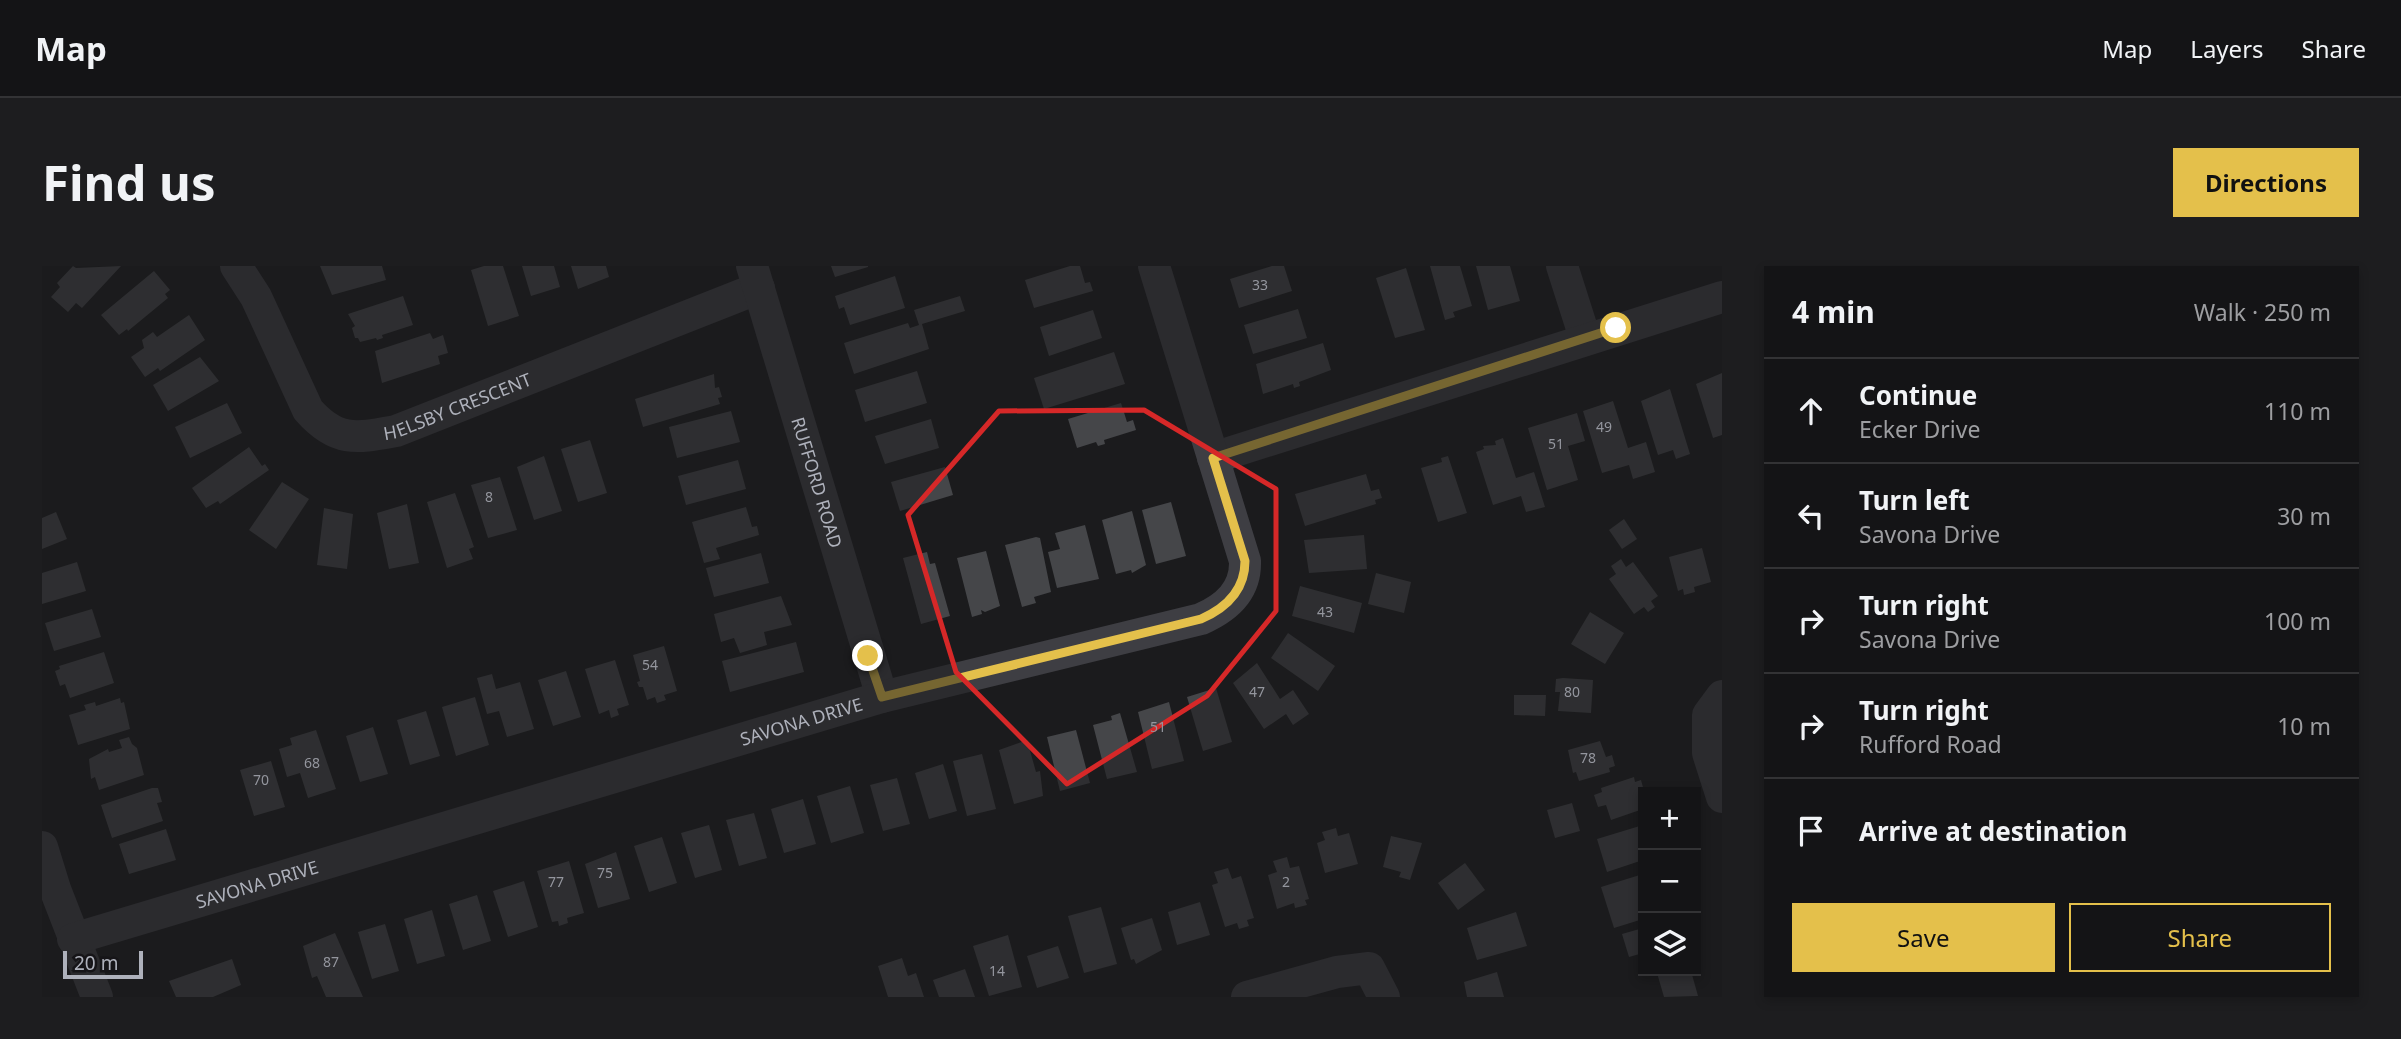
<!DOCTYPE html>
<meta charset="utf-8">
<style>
:root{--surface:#141416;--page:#1d1d1f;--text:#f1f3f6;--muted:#9d9ea1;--line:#333335;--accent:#e4c04b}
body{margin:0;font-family:"Noto Sans",sans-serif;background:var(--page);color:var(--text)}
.controls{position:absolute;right:21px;bottom:21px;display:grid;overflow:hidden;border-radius:0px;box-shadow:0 4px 10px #0003}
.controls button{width:63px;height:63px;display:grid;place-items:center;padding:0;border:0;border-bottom:2px solid var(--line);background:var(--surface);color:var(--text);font:35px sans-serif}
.scale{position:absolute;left:21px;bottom:18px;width:80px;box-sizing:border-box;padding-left:7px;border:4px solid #aeb1bb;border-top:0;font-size:19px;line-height:24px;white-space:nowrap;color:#aeb1bb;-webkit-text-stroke:5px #161518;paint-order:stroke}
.stop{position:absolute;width:21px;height:21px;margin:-16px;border:5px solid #e4c04b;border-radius:50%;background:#fff}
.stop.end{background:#e4c04b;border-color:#fff;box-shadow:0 2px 7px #0008}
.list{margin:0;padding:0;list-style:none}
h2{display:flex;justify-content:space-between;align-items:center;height:91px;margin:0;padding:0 28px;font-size:30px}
h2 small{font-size:23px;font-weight:400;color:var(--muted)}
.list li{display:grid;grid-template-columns:46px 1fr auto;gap:21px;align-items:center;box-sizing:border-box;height:105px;padding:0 28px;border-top:2px solid var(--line)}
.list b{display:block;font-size:26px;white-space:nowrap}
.list p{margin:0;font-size:23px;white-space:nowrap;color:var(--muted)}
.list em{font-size:23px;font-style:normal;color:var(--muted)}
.actions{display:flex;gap:14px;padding:21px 28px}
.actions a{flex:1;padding:16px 0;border:2px solid var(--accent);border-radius:0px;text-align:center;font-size:24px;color:var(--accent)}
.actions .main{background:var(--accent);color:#111}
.icon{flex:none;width:38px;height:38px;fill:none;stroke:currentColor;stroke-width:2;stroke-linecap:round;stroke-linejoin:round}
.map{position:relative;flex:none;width:1680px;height:731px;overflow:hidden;border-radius:0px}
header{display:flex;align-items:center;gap:42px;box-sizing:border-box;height:98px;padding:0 35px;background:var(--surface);border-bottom:2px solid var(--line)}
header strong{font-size:33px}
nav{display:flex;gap:38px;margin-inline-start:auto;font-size:24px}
.intro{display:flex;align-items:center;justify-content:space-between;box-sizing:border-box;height:168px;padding:0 42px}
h1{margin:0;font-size:49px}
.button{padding:18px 32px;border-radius:0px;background:var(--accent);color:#111;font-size:24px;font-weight:700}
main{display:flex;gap:42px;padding:0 42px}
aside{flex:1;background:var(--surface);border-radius:0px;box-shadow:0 4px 10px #0003}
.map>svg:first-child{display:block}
</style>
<header>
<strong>Map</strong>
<nav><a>Map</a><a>Layers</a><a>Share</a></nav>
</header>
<div class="intro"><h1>Find us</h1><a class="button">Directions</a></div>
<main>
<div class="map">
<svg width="1680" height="731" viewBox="0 0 1680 731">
<rect width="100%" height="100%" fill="#1b1b1d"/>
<!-- building -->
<g fill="#454649">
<polygon points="31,0 34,2 79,0 40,42 34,37 26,46 9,31 18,21 15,17"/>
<polygon points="278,0 340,0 344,14 290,29"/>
<polygon points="442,0 461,0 477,50 446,60 429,4"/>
<polygon points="480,0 512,0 518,21 489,30"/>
<polygon points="529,0 564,0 567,11 536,23"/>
<polygon points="789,0 826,0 826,1 793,11"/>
<polygon points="1028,0 1038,0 1043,17 1048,16 1051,25 992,42 983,14"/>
<polygon points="1230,0 1242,0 1250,25 1197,42 1188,13"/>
<polygon points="1388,0 1418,0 1430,40 1411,46 1413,51 1403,54"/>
<polygon points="1434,0 1468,0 1478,35 1446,44"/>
<polygon points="1364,2 1383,64 1353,72 1334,12"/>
<polygon points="112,5 128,24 123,28 126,32 86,65 85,63 77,69 59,49"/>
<polygon points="853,10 863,42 808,59 802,41 797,43 793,30"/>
<polygon points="361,30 371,59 340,69 341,72 335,74 334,72 318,76 316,72 313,72 310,62 313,60 306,48"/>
<polygon points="918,30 923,45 880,58 887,83 812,108 802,77 866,57 868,62 877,59 872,44"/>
<polygon points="1256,43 1265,72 1211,88 1202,59"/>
<polygon points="1051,44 1060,72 1007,90 998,61"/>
<polygon points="147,49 163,74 118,105 116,102 103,111 89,91 102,82 100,74 111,66 115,71"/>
<polygon points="388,67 391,73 401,69 406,87 396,90 398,98 340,117 333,85"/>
<polygon points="1281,77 1289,104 1257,116 1258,120 1252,122 1251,118 1221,128 1214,98"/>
<polygon points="1072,86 1083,118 1002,143 992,112"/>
<polygon points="158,91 177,115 126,145 111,119"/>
<polygon points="875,105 885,137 823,156 813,124"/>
<polygon points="1680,107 1680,169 1671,172 1654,118"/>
<polygon points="672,108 673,122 677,121 680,131 676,132 678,138 601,161 593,133"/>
<polygon points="1628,123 1648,188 1634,193 1631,184 1616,189 1599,135"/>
<polygon points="1571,135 1586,182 1604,176 1613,206 1591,213 1587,199 1560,207 1541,145"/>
<polygon points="185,137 200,167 148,192 133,161"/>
<polygon points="1079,137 1085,156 1091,154 1094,164 1062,174 1063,178 1056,180 1054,176 1035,182 1026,153"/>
<polygon points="689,145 698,176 635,192 627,161"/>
<polygon points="1535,147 1543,175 1526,180 1536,214 1505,224 1486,162"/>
<polygon points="889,153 897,182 843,198 833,170"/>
<polygon points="1461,172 1474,212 1492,206 1503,241 1484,246 1479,230 1451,239 1434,186 1442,183 1441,180 1454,179 1453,175"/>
<polygon points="548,174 565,227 536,236 519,183"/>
<polygon points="207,181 220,200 223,198 227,204 178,238 176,235 164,242 150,222"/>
<polygon points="502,190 520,245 492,254 475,201"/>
<polygon points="1406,190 1425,247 1396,256 1379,202 1400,196 1399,192"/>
<polygon points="696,194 704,223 644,239 636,210"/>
<polygon points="903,201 911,229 858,245 849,216"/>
<polygon points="1324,208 1329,225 1337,223 1340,232 1333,234 1334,238 1263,260 1253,228"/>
<polygon points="458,211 475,264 446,272 429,219"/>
<polygon points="240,216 267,233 234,283 207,264"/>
<polygon points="413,227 432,281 427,283 431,293 405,302 385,236"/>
<polygon points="1129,236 1144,290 1114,298 1100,244"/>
<polygon points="365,238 377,297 347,303 335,247"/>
<polygon points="704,241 710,261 715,260 717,269 674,282 678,293 662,297 650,256"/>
<polygon points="282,242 311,248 305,303 275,299"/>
<polygon points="1090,245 1104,299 1090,307 1089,304 1074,308 1060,254"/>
<polygon points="14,246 25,273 0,283 0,252"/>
<polygon points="1582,253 1595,273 1580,283 1567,264"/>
<polygon points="1043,259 1057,313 1015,322 1006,286 1018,283 1013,267"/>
<polygon points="1322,269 1325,303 1267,307 1262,274"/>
<polygon points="994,271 998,272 1009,326 992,331 994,337 980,341 963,279"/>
<polygon points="1660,282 1669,316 1652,321 1653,326 1642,329 1641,323 1636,325 1627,291"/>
<polygon points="944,285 958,340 943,346 939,344 940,348 930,351 915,292"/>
<polygon points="885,286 888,298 893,297 908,350 879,358 861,292"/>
<polygon points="719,287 727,317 672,331 664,302"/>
<polygon points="1579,293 1584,301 1591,296 1616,330 1609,335 1613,341 1606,346 1602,341 1592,348 1567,313 1574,308 1569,300"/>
<polygon points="35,296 44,325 0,338 0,307"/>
<polygon points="1334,307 1369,316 1362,347 1326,338"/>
<polygon points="1258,320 1320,337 1312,367 1250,350"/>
<polygon points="739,330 750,359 722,366 725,379 698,387 692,372 679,376 672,348"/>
<polygon points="50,343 59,371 12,385 3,357"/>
<polygon points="1548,346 1582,367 1563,398 1529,378"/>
<polygon points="1246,367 1293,400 1276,425 1229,392"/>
<polygon points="754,376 762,406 688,426 680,395"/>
<polygon points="622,380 635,425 622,429 624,434 615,437 613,431 605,434 601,421 597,421 595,416 598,415 591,389"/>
<polygon points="62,386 72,417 28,432 23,418 18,420 13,405 18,403 17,400"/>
<polygon points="573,394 587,439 575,443 577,449 569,452 567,444 557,448 543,403"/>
<polygon points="1215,397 1238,433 1251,424 1267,448 1251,459 1244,448 1222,463 1191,417"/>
<polygon points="524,405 539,451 511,460 496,414"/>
<polygon points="450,408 454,423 478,416 492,463 465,471 457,445 445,448 435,412"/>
<polygon points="1521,412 1551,414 1549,447 1516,445 1518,426 1513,426 1514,413"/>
<polygon points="1174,422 1190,476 1161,485 1145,431"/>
<polygon points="1472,429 1504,429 1503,450 1472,449"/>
<polygon points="433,431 447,479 414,490 400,441"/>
<polygon points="78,432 79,437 82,436 88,463 36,479 27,449 44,444 42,439 53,436 54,440"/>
<polygon points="1127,436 1142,495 1110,503 1096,446"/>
<polygon points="384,445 398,490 368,499 355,454"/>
<polygon points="1078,447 1095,506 1065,513 1051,459 1070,454 1069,450"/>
<polygon points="331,461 346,508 318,516 304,470"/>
<polygon points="274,464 294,523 266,532 258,507 245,511 237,483 250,479 248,472"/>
<polygon points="1034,464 1048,517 1018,525 1005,471"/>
<polygon points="87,471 90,478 95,482 102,509 57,524 53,511 49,513 47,493 66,483 67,486 80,482 77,474"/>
<polygon points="985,474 994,506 998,505 1001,530 972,538 957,484"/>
<polygon points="1558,475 1564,491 1570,489 1573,500 1567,502 1568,506 1537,515 1534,506 1531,507 1526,484"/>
<polygon points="940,488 954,543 925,550 911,495"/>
<polygon points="229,495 243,541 212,550 198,504"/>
<polygon points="901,498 915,545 887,553 873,507"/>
<polygon points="1592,511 1593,516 1599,514 1602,525 1597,527 1601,543 1569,554 1564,539 1556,541 1552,529 1560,526 1559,522"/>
<polygon points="855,512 868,558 841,565 828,519"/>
<polygon points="808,520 822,567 789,577 775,530"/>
<polygon points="110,522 116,522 120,536 115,537 121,555 70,572 59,539"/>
<polygon points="761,533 774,578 742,587 729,543"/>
<polygon points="1530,537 1538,565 1513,572 1505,544"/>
<polygon points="712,547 725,592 697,600 684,554"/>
<polygon points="667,559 680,604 653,612 639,567"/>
<polygon points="1601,559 1601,594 1565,606 1555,573"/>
<polygon points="1294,562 1296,570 1307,567 1316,598 1283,607 1275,577 1283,574 1280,566"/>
<polygon points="124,563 134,594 87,608 77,578"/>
<polygon points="1349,570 1380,577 1368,614 1357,611 1359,606 1341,601"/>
<polygon points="620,571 635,617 607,626 592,580"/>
<polygon points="574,586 588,633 556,642 543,598"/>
<polygon points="1245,591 1248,602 1257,600 1267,633 1263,634 1265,639 1253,642 1252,637 1235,643 1226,609 1235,606 1231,595"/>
<polygon points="527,595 542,647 525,652 526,657 517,660 516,655 510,656 495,605"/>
<polygon points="1423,597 1443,624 1416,644 1396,617"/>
<polygon points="1186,602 1190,613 1199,610 1212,652 1205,654 1207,660 1197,663 1195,657 1183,661 1170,619 1176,617 1172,606"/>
<polygon points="1601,608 1601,653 1572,662 1559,621"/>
<polygon points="482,615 496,661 466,671 451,625"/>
<polygon points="435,629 449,675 421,684 407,638"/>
<polygon points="1158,636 1168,669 1135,679 1126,646"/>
<polygon points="1059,641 1075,698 1042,707 1026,650"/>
<polygon points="390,644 403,690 375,698 362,653"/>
<polygon points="1474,646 1485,680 1435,694 1425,662"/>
<polygon points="1110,652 1120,684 1094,698 1092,693 1089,694 1079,662"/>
<polygon points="343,658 357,705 330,713 316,666"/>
<polygon points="1601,662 1601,687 1587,691 1580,668"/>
<polygon points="293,667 321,731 284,731 275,710 270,712 261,680"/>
<polygon points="966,669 980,721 947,730 931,680"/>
<polygon points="1016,680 1027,712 995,722 985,690"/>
<polygon points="860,692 866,710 874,707 882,731 846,731 836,700"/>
<polygon points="190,693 199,719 171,731 134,731 127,715"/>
<polygon points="923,703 933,731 897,731 891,714"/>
<polygon points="1622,705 1649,705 1656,730 1622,731 1615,707"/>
<polygon points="1455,706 1462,731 1425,731 1422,716"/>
</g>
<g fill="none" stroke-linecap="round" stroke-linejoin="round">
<!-- minor -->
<g stroke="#3e3e43" stroke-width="32">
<path id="s1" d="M194,0L214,31L266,144C295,177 315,172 354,165L717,22"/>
<path id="s2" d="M710,0L840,431"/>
<polyline points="1520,0 1543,72"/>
<polyline points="1171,192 1680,31"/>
<polyline points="1680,430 1666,449 1666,487 1680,531"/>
<polyline points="0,581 13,623 55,731"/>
<path id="s3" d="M31,673L840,431L1159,353C1184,342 1204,325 1203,295L1112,0"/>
<polyline points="1205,731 1295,706 1327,702 1342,731"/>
</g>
</g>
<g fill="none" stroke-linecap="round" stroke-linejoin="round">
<!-- route -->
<path stroke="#e4c04b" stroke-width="9" d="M826,390L840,431L1159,353C1184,342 1203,325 1203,295L1171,192L1574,62"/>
</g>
<!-- marked area -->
<path d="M0 0H1680V731H0ZM1102,144L1234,223V345L1165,430L1025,518L914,406L866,249L957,145Z" fill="#1b1b1d" fill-opacity=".55" fill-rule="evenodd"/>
<path fill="none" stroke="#d62828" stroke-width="5" stroke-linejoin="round" d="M1102,144L1234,223V345L1165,430L1025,518L914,406L866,249L957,145Z"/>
<g text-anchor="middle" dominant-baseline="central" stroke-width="7" stroke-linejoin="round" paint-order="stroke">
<!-- number labels -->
<g font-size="14" fill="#94969e">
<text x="1218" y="18">33</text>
<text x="1562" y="160">49</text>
<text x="1514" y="177">51</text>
<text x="447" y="230">8</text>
<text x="1283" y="345">43</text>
<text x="608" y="398">54</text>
<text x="1215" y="425">47</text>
<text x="1530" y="425">80</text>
<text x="1116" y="460">51</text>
<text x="1546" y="491">78</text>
<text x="270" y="496">68</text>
<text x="219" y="513">70</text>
<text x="563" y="606">75</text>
<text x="514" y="615">77</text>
<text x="1244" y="615">2</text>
<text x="289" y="695">87</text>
<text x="955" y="704">14</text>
</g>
<!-- street labels -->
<g font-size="18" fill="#aeb1bb" stroke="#161518">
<text stroke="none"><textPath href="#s1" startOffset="324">HELSBY CRESCENT</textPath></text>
<text stroke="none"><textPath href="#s2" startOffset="226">RUFFORD ROAD</textPath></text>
<text stroke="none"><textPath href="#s3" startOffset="760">SAVONA DRIVE</textPath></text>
<text stroke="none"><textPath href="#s3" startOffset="192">SAVONA DRIVE</textPath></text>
</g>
</g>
</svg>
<div class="controls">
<button>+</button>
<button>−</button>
<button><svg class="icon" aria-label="layers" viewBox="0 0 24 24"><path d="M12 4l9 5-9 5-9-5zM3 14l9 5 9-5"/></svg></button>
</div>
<div class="scale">20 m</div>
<div class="stop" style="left:1574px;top:62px"></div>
<div class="stop end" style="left:826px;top:390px"></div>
</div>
<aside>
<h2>4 min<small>Walk · 250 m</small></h2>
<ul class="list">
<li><svg class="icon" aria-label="ahead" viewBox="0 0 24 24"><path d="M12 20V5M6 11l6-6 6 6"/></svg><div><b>Continue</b><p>Ecker Drive</p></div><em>110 m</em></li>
<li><svg class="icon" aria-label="left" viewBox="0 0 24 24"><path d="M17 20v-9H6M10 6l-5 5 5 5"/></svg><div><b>Turn left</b><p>Savona Drive</p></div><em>30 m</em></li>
<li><svg class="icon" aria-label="right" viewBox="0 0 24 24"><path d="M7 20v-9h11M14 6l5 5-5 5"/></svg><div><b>Turn right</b><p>Savona Drive</p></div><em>100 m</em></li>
<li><svg class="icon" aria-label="right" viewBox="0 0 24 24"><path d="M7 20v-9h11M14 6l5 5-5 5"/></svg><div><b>Turn right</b><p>Rufford Road</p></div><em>10 m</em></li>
<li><svg class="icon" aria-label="arrive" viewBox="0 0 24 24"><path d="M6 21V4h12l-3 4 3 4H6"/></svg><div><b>Arrive at destination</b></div></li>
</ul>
<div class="actions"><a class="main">Save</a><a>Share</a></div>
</aside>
</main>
